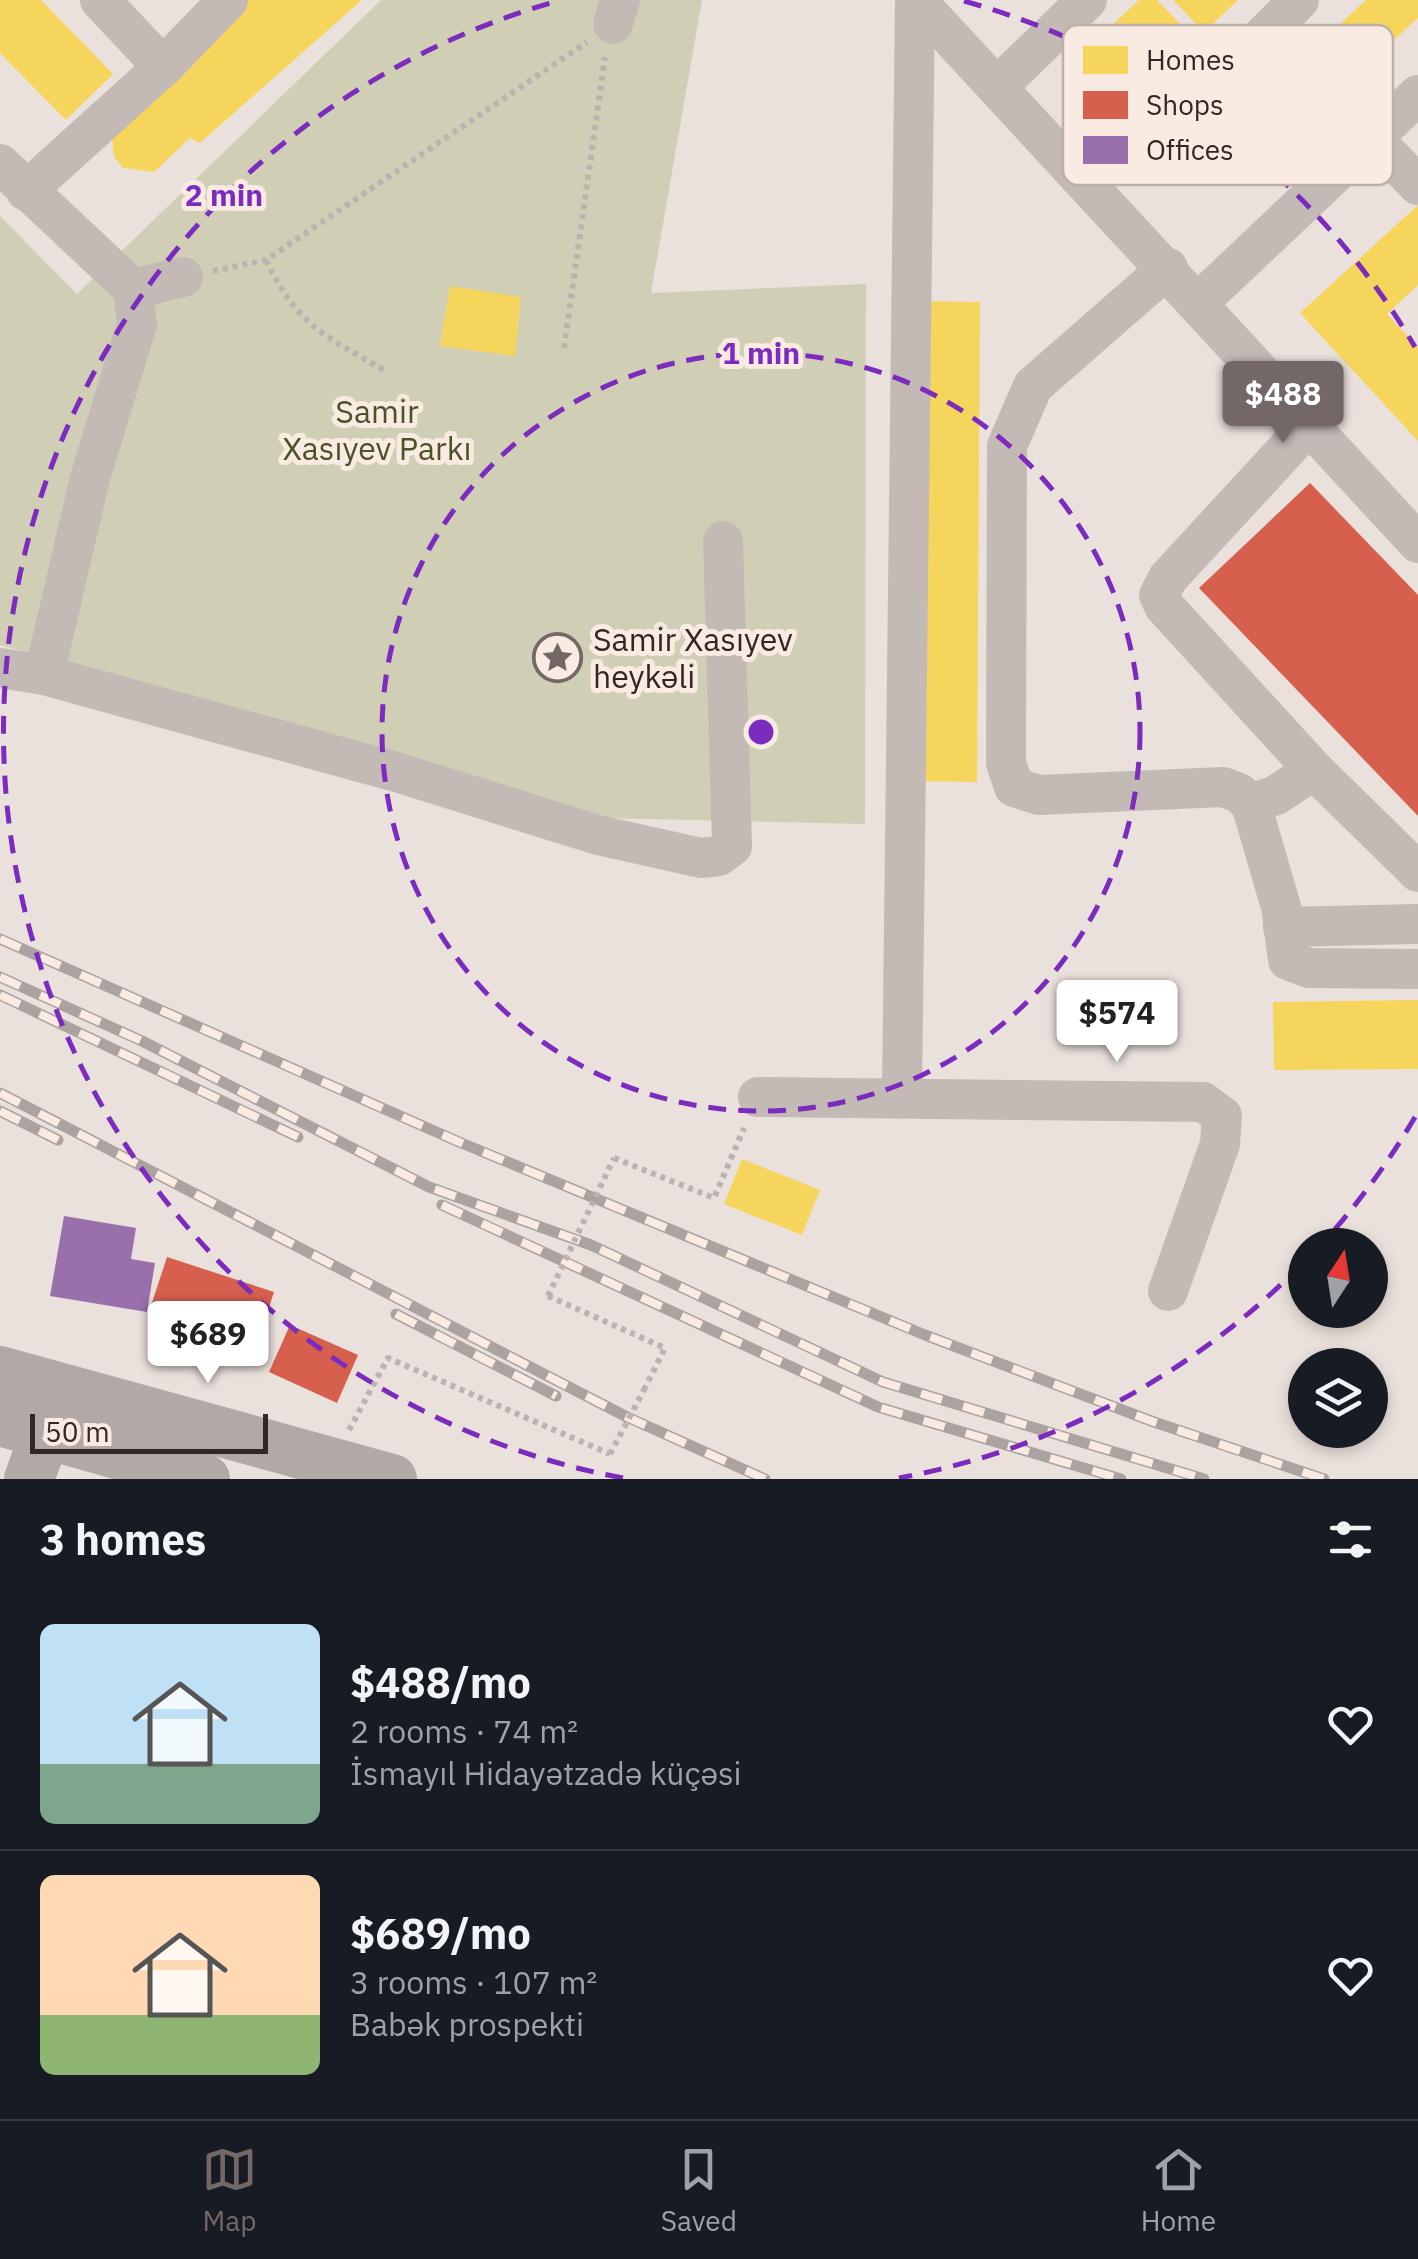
<!DOCTYPE html>
<html lang="en">
<head>
<meta charset="utf-8">
<style>
	:root { --surface:#171b24; --page:#242831; --text:#f1f3f6; --muted:#9ea1a6; --line:#363941; --accent:#736865 }
	body { margin:0; font-family:"IBM Plex Sans",sans-serif; background:var(--page); color:var(--text); height:100vh; display:flex; flex-direction:column; font-size:38px; white-space:nowrap }
	* { box-sizing:border-box; margin:0 }
	p { font-size:32px; color:var(--muted) }
	.icon { flex:none; width:55px; height:55px; fill:none; stroke:currentColor; stroke-width:2; stroke-linecap:round; stroke-linejoin:round }
	.map { position:relative; height:1479px; overflow:hidden }
	.sheet { display:flex; flex-direction:column; background:var(--surface); flex:1 }
	.sheet>* { flex:none }
	.needle { width:65px; rotate:12deg }
	.buttons { position:absolute; left:1288px; top:1228px; display:grid; gap:20px }
	.buttons a { display:grid; place-items:center; width:100px; height:100px; border-radius:50%; background:var(--surface); box-shadow:0 5px 15px #0003; font-size:50px }
	.scale { position:absolute; left:30px; bottom:25px; width:238px; box-sizing:border-box; padding-left:10px; border:5px solid #332725; border-top:0; font-size:28px; line-height:35px; white-space:nowrap; color:#332725; -webkit-text-stroke:8px #f9ebe2; paint-order:stroke }
	.price { position:absolute; translate:-50% -85px; padding:0 22px; border-radius:10px; background:#fff; color:#222; font-size:32px; line-height:65px; filter:drop-shadow(0 2px 5px #0008) }
	.price::after { content:''; position:absolute; left:50%; top:60px; width:30px; height:22px; margin-left:-15px; background:inherit; clip-path:polygon(0 0,100% 0,50% 100%) }
	.price.selected { background:var(--accent); color:#fff }
	ul { padding:0; list-style:none }
	li { display:flex; align-items:center; gap:30px; height:250px; padding:0 40px }
	li+li { border-top:2px solid var(--line) }
	li span { display:grid; place-items:center; flex:none; width:280px; height:200px; border-radius:15px; color:#555 }
	li>.icon { margin-inline-start:auto }
	span .icon { width:120px; height:120px; fill:#fffc; stroke-width:1 }
	li b { font-size:42px }
	h2 { display:flex; justify-content:space-between; align-items:center; height:120px; padding:0 40px; font-size:42px }
	.menu { display:flex; justify-content:space-around; align-items:center; height:140px; border-top:2px solid var(--line); background:var(--surface); font-size:28px; color:var(--muted) }
	.menu a { display:grid; justify-items:center; gap:5px }
	.menu .selected { color:var(--accent) }
	.map>svg:first-child { display:block }
	.green { fill:#d0cfb6 }
	.homes { fill:#f6d55c }
	.shops { fill:#d6604d }
	.offices { fill:#9970ab }
	.lines { fill:none; stroke-linecap:round; stroke-linejoin:round }
	.path { stroke:#bcb2af; stroke-width:6; stroke-dasharray:5 5; stroke-linecap:butt }
	.minor { stroke:#c3bab6; stroke-width:40 }
	.major { stroke:#b2a8a5; stroke-width:50 }
	.rail-casing { stroke:#aba3a0; stroke-width:11 }
	.rail { stroke:#f9ebe2; stroke-width:8; stroke-dasharray:22; stroke-linecap:butt }
	.path-bridge { stroke:#bcb2af; stroke-width:6; stroke-dasharray:5 5; stroke-linecap:butt }
	.major-bridge { stroke:#b2a8a5; stroke-width:50 }
	.ring { fill:none; stroke:#7b2cbf; stroke-width:5; stroke-dasharray:18 12 }
	.labels { text-anchor:middle; stroke-width:10; stroke-linejoin:round; paint-order:stroke }
	.park-label { font-size:32px; fill:#4a5228; stroke:#f9ebe2 }
	.poi-label { font-size:32px; fill:#332725; stroke:#f9ebe2; text-anchor:start }
	.key { fill:#f9ebe2; stroke:#beb0a9; stroke-width:2.5 }
	.key-label { font-size:28px; fill:#332725 }
	.centre { fill:#7b2cbf; stroke:#f9ebe2; stroke-width:5 }
	.ring-label { font-size:30px; text-anchor:middle; font-weight:bold; fill:#7b2cbf; stroke:#f9ebe2; stroke-width:10; stroke-linejoin:round; paint-order:stroke }
</style>
</head>
<body>
<div class="map">
<svg width="1418" height="1479" viewBox="0 0 1418 1479">
	<rect width="100%" height="100%" fill="#ebe1dc"/>
	<polygon class="green" points="381,0 702,0 651,293 866,284 865,824 602,818 0,645 0,216 77,294"/>
	<g class="homes">
		<polygon points="0,0 41,0 113,74 66,120 0,53"/>
		<polygon points="247,0 362,0 200,143 190,138 154,172 123,168 114,157 112,139"/>
		<polygon points="1139,0 1157,0 1185,29 1147,64 1111,26"/>
		<polygon points="1173,0 1238,0 1204,32"/>
		<polygon points="1366,0 1418,0 1418,18 1373,59 1340,24"/>
		<polygon points="1418,205 1418,285 1387,314 1418,348 1418,441 1300,313"/>
		<polygon points="450,286 521,297 515,356 440,346"/>
		<polygon points="916,301 980,302 977,782 912,781"/>
		<polygon points="1418,1000 1418,1069 1274,1070 1273,1002"/>
		<polygon points="742,1159 820,1190 802,1235 724,1204"/>
	</g>
	<g class="shops">
		<polygon points="1310,483 1418,595 1418,816 1199,588"/>
		<polygon points="167,1257 274,1292 255,1350 148,1315"/>
		<polygon points="290,1325 358,1355 337,1403 269,1372"/>
	</g>
	<polygon class="offices" points="64,1216 136,1228 131,1259 155,1263 147,1312 50,1296"/>
	<g class="lines">
		<g class="path">
			<path d="M266 260C298 327 326 336 387 372"/>
			<polyline points="213,271 266,260 587,42"/>
			<polyline points="564,348 605,57"/>
			<polyline points="614,1158 714,1198 744,1128"/>
			<polyline points="548,1296 665,1348 645,1388"/>
			<polyline points="349,1430 388,1358 610,1454"/>
		</g>
		<g class="minor">
			<polyline points="100,0 163,67"/>
			<polyline points="916,0 1418,543"/>
			<polyline points="1299,0 1264,35 1264,50 1346,162"/>
			<polyline points="613,24 620,0"/>
			<polyline points="999,85 1087,0"/>
			<polyline points="1372,138 1418,185"/>
			<polyline points="0,164 133,289 137,324 90,478 44,675"/>
			<polyline points="26,191 163,67 228,0"/>
			<polyline points="1168,268 1033,386 1007,446 1006,763 1014,787 1039,795 1223,787 1239,793 1251,804 1281,907 1288,960 1309,968 1418,969"/>
			<polyline points="133,289 183,277"/>
			<polyline points="1199,302 1418,95"/>
			<polyline points="1310,424 1168,578 1159,595 1164,606 1314,770 1418,872"/>
			<polyline points="0,668 44,675 396,772 598,835 701,858 719,856 732,846 723,541"/>
			<polyline points="1251,804 1276,795 1314,770"/>
			<polyline points="1283,927 1418,924"/>
			<polyline points="902,1095 915,0"/>
			<polyline points="758,1097 1203,1102 1222,1116 1220,1144 1168,1291"/>
		</g>
		<g class="major">
			<polyline points="0,1371 392,1479"/>
			<polyline points="29,1479 48,1427 79,1408"/>
		</g>
		<defs>
			<g id="rail">
				<polyline points="0,939 459,1142 925,1335 1154,1422 1324,1479"/>
				<polyline points="0,977 142,1041 429,1187 591,1245 883,1382 1204,1479"/>
				<polyline points="0,995 298,1137"/>
				<polyline points="0,1093 627,1417 765,1479"/>
				<polyline points="0,1111 58,1140"/>
				<polyline points="442,1205 878,1407 1121,1479"/>
				<polyline points="396,1314 556,1396"/>
			</g>
		</defs>
		<use href="#rail" class="rail-casing"/>
		<use href="#rail" class="rail"/>
		<g class="path-bridge">
			<polyline points="548,1296 614,1158"/>
			<polyline points="610,1454 645,1388"/>
		</g>
		<polyline class="major-bridge" points="0,1421 205,1479"/>
	</g>
	<g class="ring">
		<circle cx="761" cy="732" r="379"/>
		<path d="M1415 1117A759 759 0 0 1 1321 1245M1302 1264A759 759 0 0 1 899 1478M623 1478A759 759 0 0 1 558 1M964 1A759 759 0 0 1 1415 347"/>
	</g>
	<defs>
		<symbol id="sight-ring" viewBox="-11 -11 22 22"><circle r="9.5" fill="#f9ebe2" stroke="#736865" stroke-width="1.5"/><path d="M0-6L1.8-2.2L6-1.7L2.9 1.2L3.7 5.4L0 3.3L-3.7 5.4L-2.9 1.2L-6-1.7L-1.8-2.2Z" fill="#736865"/></symbol>
	</defs>
	<g fill-rule="evenodd">
		<use href="#sight-ring" x="530" y="630" width="55" height="55"/>
	</g>
	<g class="labels">
		<g class="park-label">
			<text x="377" y="423">Samir<tspan x="377" dy="37">Xasıyev Parkı</tspan></text>
		</g>
		<g class="poi-label">
			<text x="593" y="651">Samir Xasıyev<tspan x="593" dy="37">heykəli</tspan></text>
		</g>
	</g>
	<rect x="1063" y="25" width="330" height="160" rx="15" class="key"/>
	<rect x="1083" y="46" width="45" height="28" fill="#f6d55c"/>
	<rect x="1083" y="91" width="45" height="28" fill="#d6604d"/>
	<rect x="1083" y="136" width="45" height="28" fill="#9970ab"/>
	<g class="key-label">
		<text x="1146" y="70">Homes</text>
		<text x="1146" y="115">Shops</text>
		<text x="1146" y="160">Offices</text>
	</g>
	<circle cx="761" cy="732" r="15" class="centre"/>
	<g class="ring-label">
		<text x="224" y="206">2 min</text>
		<text x="761" y="364">1 min</text>
	</g>
</svg>
<div class="buttons">
<a><svg class="needle" viewBox="-14 -14 28 28"><path d="M0-13l5 13h-10z" fill="#e53935"/><path d="M0 13l5-13h-10z" fill="#9ea1a6"/></svg></a>
<a><svg class="icon" aria-label="layers" viewBox="0 0 24 24"><path d="M12 4l9 5-9 5-9-5zM3 14l9 5 9-5"/></svg></a>
</div>
<div class="scale">50 m</div>
<b class="price selected" style="left:1283px;top:446px">$488</b>
<b class="price" style="left:1117px;top:1065px">$574</b>
<b class="price" style="left:208px;top:1386px">$689</b>
</div>
<section class="sheet">
<h2>3 homes<svg class="icon" aria-label="filters" viewBox="0 0 24 24"><path d="M4 7h16M4 17h16"/><circle cx="9" cy="7" r="2"/><circle cx="15" cy="17" r="2"/></svg></h2>
<ul>
<li><span style="background:linear-gradient(#bfe0f5 70%,#7fa58c 0)"><svg class="icon" aria-label="home" viewBox="0 0 24 24"><path d="M3 11l9-7 9 7M6 9v11h12V9"/></svg></span><div><b>$488/mo</b><p>2 rooms · 74 m²</p><p>İsmayıl Hidayətzadə küçəsi</p></div><svg class="icon" aria-label="heart" viewBox="0 0 24 24"><path d="M12 20l-8-8c-3-5 5-10 8-4 3-6 11-1 8 4z"/></svg></li>
<li><span style="background:linear-gradient(#ffd9b3 70%,#8fb573 0)"><svg class="icon" aria-label="home" viewBox="0 0 24 24"><path d="M3 11l9-7 9 7M6 9v11h12V9"/></svg></span><div><b>$689/mo</b><p>3 rooms · 107 m²</p><p>Babək prospekti</p></div><svg class="icon" aria-label="heart" viewBox="0 0 24 24"><path d="M12 20l-8-8c-3-5 5-10 8-4 3-6 11-1 8 4z"/></svg></li>
</ul>
</section>
<nav class="menu">
<a class="selected"><svg class="icon" aria-label="map" viewBox="0 0 24 24"><path d="M3 6l6-2 6 2 6-2v14l-6 2-6-2-6 2zM9 4v14M15 6v14"/></svg>Map</a>
<a><svg class="icon" aria-label="saved" viewBox="0 0 24 24"><path d="M7 4h10v16l-5-4-5 4z"/></svg>Saved</a>
<a><svg class="icon" aria-label="home" viewBox="0 0 24 24"><path d="M3 11l9-7 9 7M6 9v11h12V9"/></svg>Home</a>
</nav>
</body>
</html>
